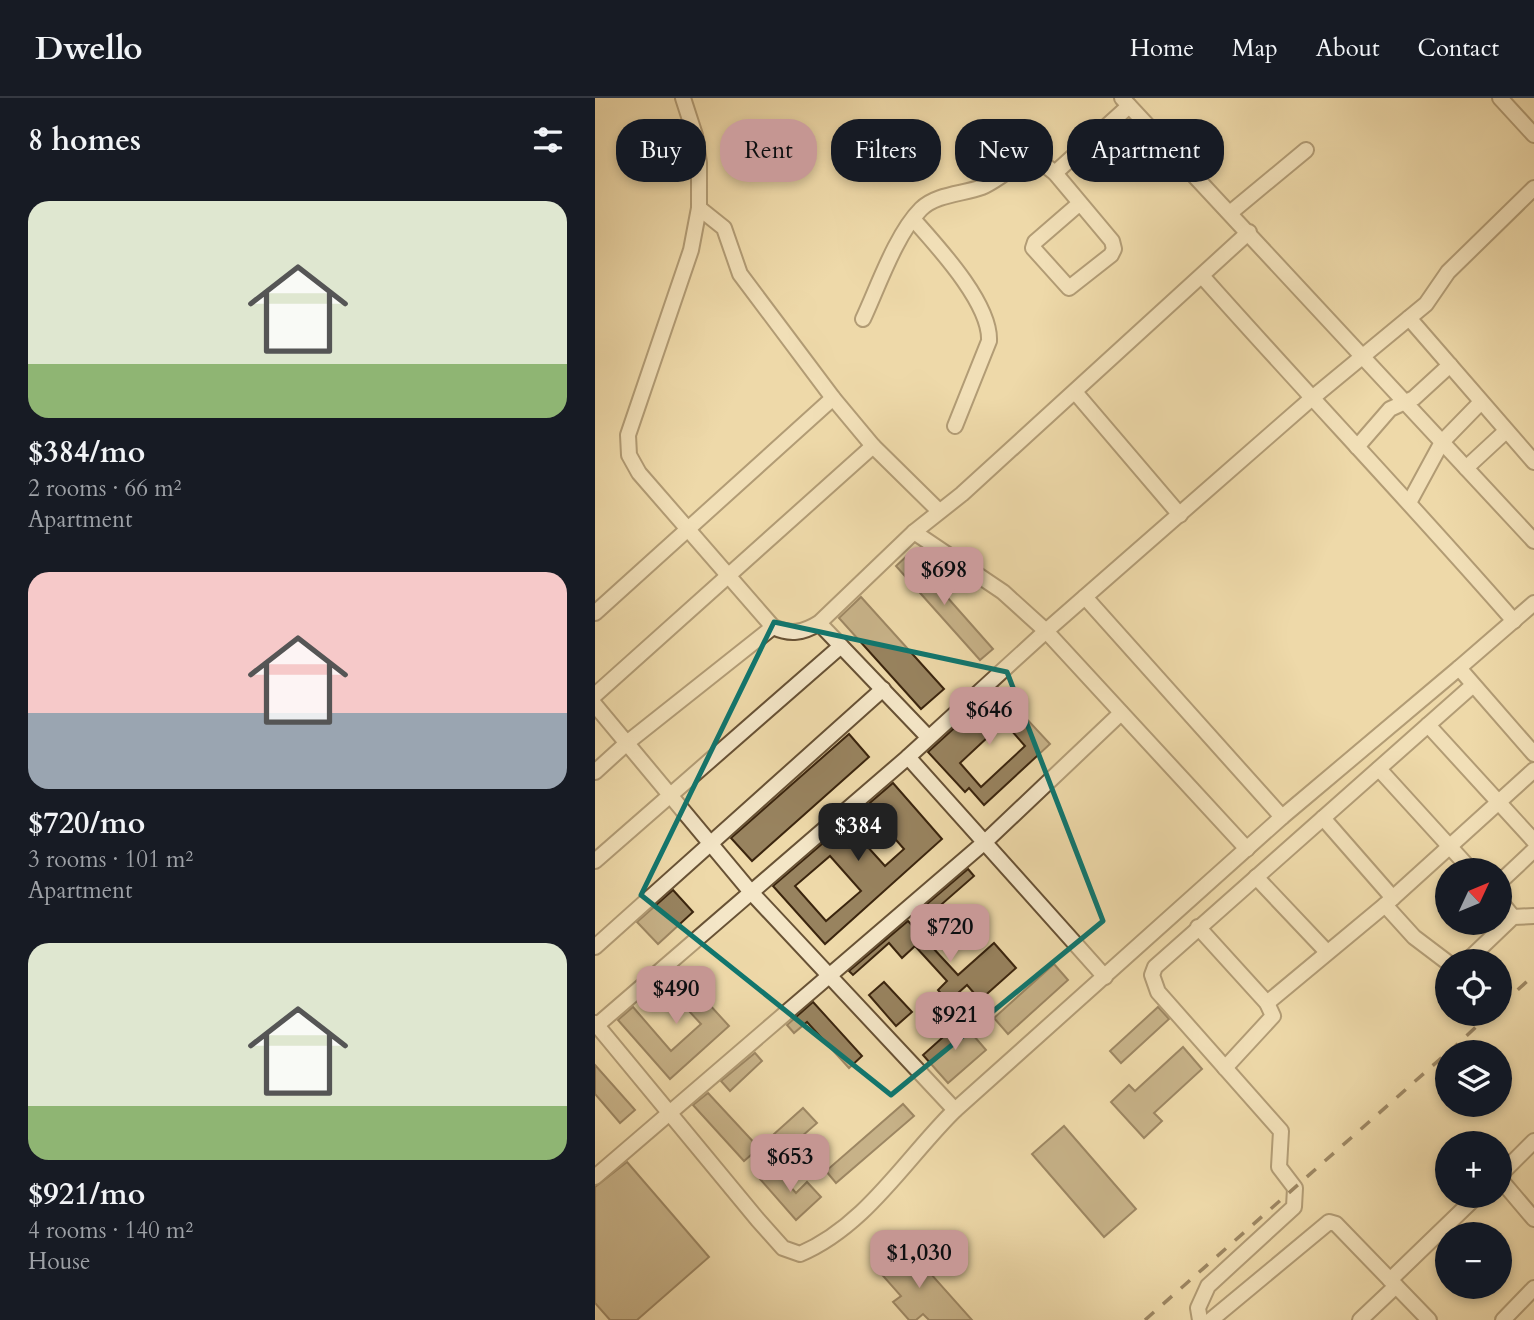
<!DOCTYPE html>
<html lang="en">
<head>
<meta charset="utf-8">
<style>
	:root { --surface:#171b24; --page:#242831; --text:#f1f3f6; --muted:#9ea1a6; --line:#363941; --accent:#c59692 }
	body { margin:0; font-family:Cardo,serif; background:var(--page); color:var(--text); height:100vh; display:flex; flex-direction:column; font-size:26px; white-space:nowrap }
	* { box-sizing:border-box; margin:0 }
	p { font-size:23px; color:var(--muted) }
	.icon { flex:none; width:38px; height:38px; fill:none; stroke:currentColor; stroke-width:2; stroke-linecap:round; stroke-linejoin:round }
	.map { position:relative; flex:1; overflow:hidden }
	.drawer { display:flex; flex-direction:column; background:var(--surface); width:595px }
	.drawer>* { flex:none }
	.banner { position:absolute; left:21px; top:21px; width:665px; height:63px; display:flex; gap:14px }
	.needle { width:46px; rotate:46deg }
	.buttons { position:absolute; left:840px; top:760px; display:grid; gap:14px }
	.buttons a { display:grid; place-items:center; width:77px; height:77px; border-radius:50%; background:var(--surface); box-shadow:0 4px 10px #0003; font-size:35px }
	.price { position:absolute; translate:-50% -60px; padding:0 16px; border-radius:14px; background:var(--accent); color:#111; font-size:23px; line-height:46px; filter:drop-shadow(0 2px 4px #0008) }
	.price::after { content:''; position:absolute; left:50%; top:42px; width:21px; height:16px; margin-left:-10px; background:inherit; clip-path:polygon(0 0,100% 0,50% 100%) }
	.price.active { background:#222; color:#fff }
	ul { padding:0; list-style:none }
	li { display:grid; align-content:center; gap:14px; height:371px; padding:0 28px }
	li span { display:grid; place-items:center; height:217px; border-radius:21px; color:#555 }
	li>.icon { margin-inline-start:auto }
	span .icon { width:126px; height:126px; fill:#fffc; stroke-width:1 }
	li b { font-size:30px }
	h2 { display:flex; justify-content:space-between; align-items:center; height:84px; padding:0 28px; font-size:30px }
	.tag { padding:0 24px; border-radius:28px; background:var(--surface); box-shadow:0 4px 10px #0003; font-size:24px; line-height:63px }
	.tag.active { background:var(--accent); color:#111 }
	header { display:flex; align-items:center; gap:42px; box-sizing:border-box; height:98px; padding:0 35px; background:var(--surface); border-bottom:2px solid var(--line) }
	header strong { font-size:33px }
	nav { display:flex; gap:38px; margin-inline-start:auto; font-size:24px }
	main { display:flex; flex:1; min-height:0 }
	.map>svg:first-child { display:block }
	.building { fill:#98835f; stroke:#3b250e; stroke-width:2; fill-rule:evenodd }
	.lines { fill:none; stroke-linecap:round; stroke-linejoin:round }
	.minor-casing { stroke:#685235; stroke-width:18 }
	.minor { stroke:#f4e6c7; stroke-width:14 }
	.rail { stroke:#3b250e; stroke-width:3.5; stroke-dasharray:12 12; stroke-linecap:butt }
	.marked { fill:none; stroke:#0f766e; stroke-width:5; stroke-linejoin:round }
</style>
</head>
<body>
<header>
<strong>Dwello</strong>
<nav><a>Home</a><a>Map</a><a>About</a><a>Contact</a></nav>
</header>
<main>
<section class="drawer">
<h2>8 homes<svg class="icon" aria-label="filters" viewBox="0 0 24 24"><path d="M4 7h16M4 17h16"/><circle cx="9" cy="7" r="2"/><circle cx="15" cy="17" r="2"/></svg></h2>
<ul>
<li><span style="background:linear-gradient(#dfe7d0 75%,#8fb573 0)"><svg class="icon" aria-label="home" viewBox="0 0 24 24"><path d="M3 11l9-7 9 7M6 9v11h12V9"/></svg></span><div><b>$384/mo</b><p>2 rooms · 66 m²</p><p>Apartment</p></div></li>
<li><span style="background:linear-gradient(#f6c9c9 65%,#9aa5b1 0)"><svg class="icon" aria-label="home" viewBox="0 0 24 24"><path d="M3 11l9-7 9 7M6 9v11h12V9"/></svg></span><div><b>$720/mo</b><p>3 rooms · 101 m²</p><p>Apartment</p></div></li>
<li><span style="background:linear-gradient(#dfe7d0 75%,#8fb573 0)"><svg class="icon" aria-label="home" viewBox="0 0 24 24"><path d="M3 11l9-7 9 7M6 9v11h12V9"/></svg></span><div><b>$921/mo</b><p>4 rooms · 140 m²</p><p>House</p></div></li>
</ul>
</section>
<div class="map">
<svg width="939" height="1222" viewBox="0 0 939 1222">
	<rect width="100%" height="100%" fill="#eed9a9"/>
	<filter id="stains"><feTurbulence type="fractalNoise" baseFrequency=".00286" numOctaves="4"/><feColorMatrix values="0 0 0 0 .2 0 0 0 0 .09 0 0 0 0 .02 0 0 0 .5 -.17"/></filter>
	<radialGradient id="worn" r=".72"><stop offset=".6" stop-color="#630" stop-opacity="0"/><stop offset="1" stop-color="#630" stop-opacity=".3"/></radialGradient>
	<g class="building">
		<polygon points="314,456 398,551 385,562 301,468"/>
		<polygon points="266,499 349,591 326,611 244,520"/>
		<path d="M403 590 455 646 389 707 374 690 370 694 333 654ZM409 624 430 648 386 689 365 665Z"/>
		<polygon points="254,636 274,659 157,763 136,740"/>
		<path d="M298 685 347 741 230 846 178 788ZM280 718 309 751 290 768 261 736ZM235 758 266 793 231 823 200 788Z"/>
		<polygon points="373,771 379,778 339,813 332,806"/>
		<polygon points="78,792 98,814 63,846 42,824"/>
		<polygon points="313,823 363,877 399,845 421,870 385,902 372,887 353,904 343,892 352,883 320,848 307,860 294,845 258,877 254,873"/>
		<polygon points="459,866 473,882 413,936 399,920"/>
		<polygon points="82,871 134,928 75,981 23,922 38,909 76,953 106,926 80,898 69,907 56,893"/>
		<polygon points="289,884 317,914 301,928 274,897"/>
		<polygon points="218,904 267,958 254,970 212,924 199,935 192,927"/>
		<polygon points="563,909 574,921 526,965 515,953"/>
		<polygon points="366,923 391,952 353,985 328,957"/>
		<polygon points="588,949 607,971 559,1015 567,1023 549,1040 516,1004 534,987 540,993"/>
		<polygon points="160,955 167,963 135,993 126,983"/>
		<polygon points="0,967 40,1012 25,1025 0,996"/>
		<polygon points="113,995 164,1050 149,1063 98,1007"/>
		<polygon points="308,1006 319,1018 241,1085 231,1073"/>
		<polygon points="208,1010 222,1025 182,1060 169,1045"/>
		<polygon points="469,1028 541,1111 509,1139 437,1056"/>
		<polygon points="32,1064 114,1159 42,1222 15,1222 0,1205 0,1089"/>
		<polygon points="178,1069 201,1095 212,1084 226,1099 201,1122 165,1081"/>
		<polygon points="310,1147 377,1222 334,1222 328,1216 321,1222 314,1222 298,1204 306,1198 282,1171"/>
	</g>
	<g class="lines">
		<defs>
			<g id="minor">
				<path d="M88 0 100 37 104 65V110L96 152 33 337 34 357 44 375 178 529C195 537 208 535 224 525L319 434 367 396 654 134"/>
				<polyline points="527,0 939,443"/>
				<polyline points="905,0 939,37"/>
				<polyline points="460,75 534,8"/>
				<polyline points="104,110 129,130 145,176 238,300 278,348 344,413"/>
				<polyline points="635,115 711,52"/>
				<path d="M319 122C343 149 396 206 394 243L360 328"/>
				<path d="M607 178C710 294 817 406 919 523"/>
				<polyline points="814,220 939,364"/>
				<path d="M268 221C283 189 301 136 326 111 341 96 369 96 387 89 404 82 417 66 436 65 446 64 453 69 460 75L517 143 519 151 516 157 474 190 438 150 440 144 485 105"/>
				<polyline points="480,294 585,417"/>
				<polyline points="762,349 795,311 819,300 855,267"/>
				<polyline points="871,370 911,333"/>
				<polyline points="815,403 847,344 886,304"/>
				<polyline points="319,434 408,494 451,533 652,751"/>
				<polyline points="490,499 687,719"/>
				<polyline points="939,505 864,570 939,656"/>
				<polyline points="0,515 238,300"/>
				<polyline points="224,525 333,639"/>
				<polyline points="0,597 278,348"/>
				<polyline points="0,607 155,793 360,1012"/>
				<polyline points="833,627 939,743"/>
				<polyline points="313,659 510,879"/>
				<polyline points="784,671 876,772"/>
				<polyline points="0,674 33,644 178,529"/>
				<polyline points="728,720 798,800"/>
				<polyline points="0,763 246,548"/>
				<polyline points="661,779 732,854"/>
				<polyline points="905,784 939,752"/>
				<polyline points="905,803 918,819"/>
				<polyline points="790,807 819,839 852,864"/>
				<polyline points="603,829 672,905 678,918 630,970"/>
				<polyline points="0,849 288,591"/>
				<polyline points="872,863 918,819 939,818"/>
				<polyline points="672,905 790,807 939,672"/>
				<path d="M0 925 163 1122 188 1150 205 1156C271 1128 311 1060 360 1012L687 719 864 570"/>
				<polyline points="0,929 313,659 451,533 716,301 831,206 853,174 939,90"/>
				<polyline points="905,1077 939,1043"/>
				<polyline points="0,1079 391,743 526,615"/>
				<polyline points="905,1081 939,1121"/>
				<polyline points="795,1182 883,1097"/>
				<polyline points="605,1222 603,1210 613,1188 699,1109 700,1090 684,1069 686,1033 563,894 557,877 560,869 877,588"/>
				<polyline points="616,1222 734,1124 741,1126 834,1222"/>
				<polyline points="765,1222 801,1188"/>
				<polyline points="908,1222 939,1190"/>
			</g>
		</defs>
		<use href="#minor" class="minor-casing"/>
		<use href="#minor" class="minor"/>
		<g class="rail">
			<polyline points="905,908 939,877"/>
			<polyline points="854,954 896,915"/>
			<polyline points="550,1222 852,955"/>
		</g>
	</g>
	<path d="M0 0H939V1222H0ZM179 524 412 574 508 823 296 997 46 797Z" fill="#eed9a9" fill-opacity=".55" fill-rule="evenodd"/>
	<path class="marked" d="M179 524 412 574 508 823 296 997 46 797Z"/>
	<rect width="100%" height="100%" filter="url(#stains)"/>
	<rect width="100%" height="100%" fill="url(#worn)"/>
</svg>
<div class="buttons">
<a><svg class="needle" viewBox="-14 -14 28 28"><path d="M0-13l5 13h-10z" fill="#e53935"/><path d="M0 13l5-13h-10z" fill="#9ea1a6"/></svg></a>
<a><svg class="icon" aria-label="locate" viewBox="0 0 24 24"><circle cx="12" cy="12" r="6"/><path d="M12 2v4M12 18v4M2 12h4M18 12h4"/></svg></a>
<a><svg class="icon" aria-label="layers" viewBox="0 0 24 24"><path d="M12 4l9 5-9 5-9-5zM3 14l9 5 9-5"/></svg></a>
<a>+</a>
<a>−</a>
</div>
<b class="price" style="left:349px;top:509px">$698</b>
<b class="price" style="left:394px;top:649px">$646</b>
<b class="price active" style="left:263px;top:765px">$384</b>
<b class="price" style="left:355px;top:866px">$720</b>
<b class="price" style="left:81px;top:928px">$490</b>
<b class="price" style="left:360px;top:954px">$921</b>
<b class="price" style="left:195px;top:1096px">$653</b>
<b class="price" style="left:324px;top:1192px">$1,030</b>
<div class="banner">
<a class="tag">Buy</a>
<a class="tag active">Rent</a>
<a class="tag">Filters</a>
<a class="tag">New</a>
<a class="tag">Apartment</a>
</div>
</div>
</main>
</body>
</html>
